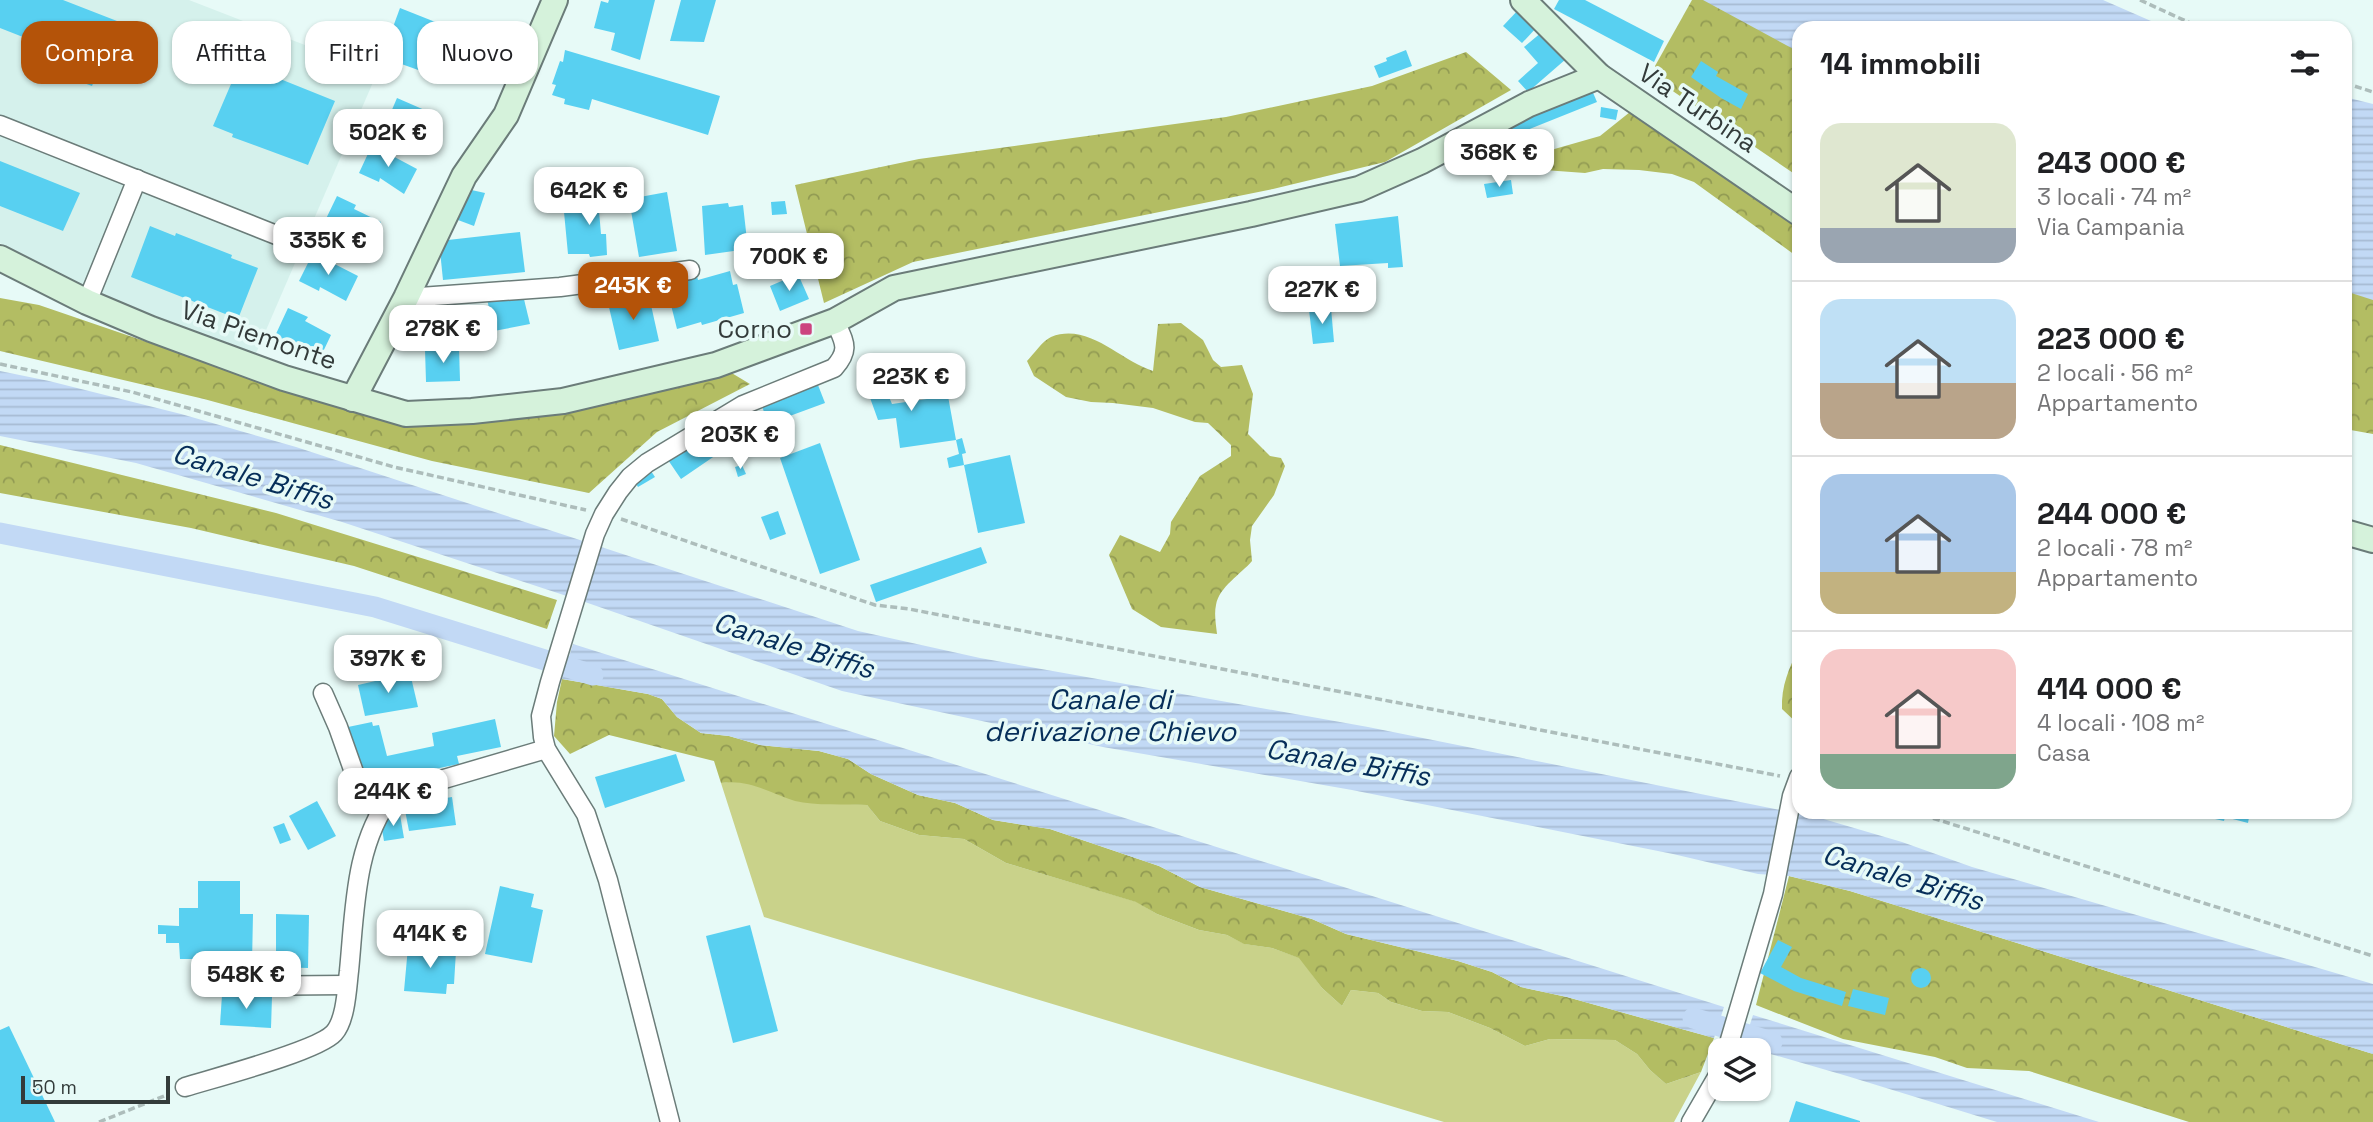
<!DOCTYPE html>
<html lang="it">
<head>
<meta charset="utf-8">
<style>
	:root { --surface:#fff; --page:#f2f2f2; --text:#202124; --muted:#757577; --line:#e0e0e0; --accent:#b45309 }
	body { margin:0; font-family:"Space Grotesk",sans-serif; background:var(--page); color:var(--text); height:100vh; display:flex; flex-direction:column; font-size:26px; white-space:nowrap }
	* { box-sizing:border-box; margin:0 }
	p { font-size:23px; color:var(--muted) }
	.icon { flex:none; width:38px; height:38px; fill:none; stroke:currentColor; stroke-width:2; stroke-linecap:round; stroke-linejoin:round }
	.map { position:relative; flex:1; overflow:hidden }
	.side { position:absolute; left:1792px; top:21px; width:560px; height:798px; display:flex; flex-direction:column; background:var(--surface); border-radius:21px; box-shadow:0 2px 5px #0004 }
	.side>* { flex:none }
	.banner { position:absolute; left:21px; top:21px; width:665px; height:63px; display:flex; gap:14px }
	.tools { position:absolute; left:1708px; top:1038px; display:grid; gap:14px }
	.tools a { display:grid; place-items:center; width:63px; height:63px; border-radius:14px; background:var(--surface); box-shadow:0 2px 5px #0004; font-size:35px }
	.scale { position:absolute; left:21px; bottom:18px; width:149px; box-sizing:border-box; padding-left:7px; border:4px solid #333b3a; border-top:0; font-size:19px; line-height:24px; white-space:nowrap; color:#333b3a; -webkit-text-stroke:5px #e7faf7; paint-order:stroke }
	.price { position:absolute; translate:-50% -60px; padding:0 16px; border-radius:14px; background:#fff; color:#222; font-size:23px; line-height:46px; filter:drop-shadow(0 2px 4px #0008) }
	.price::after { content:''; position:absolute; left:50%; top:42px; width:21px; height:16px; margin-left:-10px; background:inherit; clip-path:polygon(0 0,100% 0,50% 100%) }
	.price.selected { background:var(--accent); color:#fff }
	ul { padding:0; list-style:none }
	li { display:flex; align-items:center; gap:21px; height:175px; padding:0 28px }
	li+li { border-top:2px solid var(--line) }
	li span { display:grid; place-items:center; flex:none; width:196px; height:140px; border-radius:21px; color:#555 }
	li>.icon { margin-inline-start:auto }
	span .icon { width:84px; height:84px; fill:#fffc; stroke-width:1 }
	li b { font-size:30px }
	h2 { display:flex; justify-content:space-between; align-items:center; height:84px; padding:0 28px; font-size:30px }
	.chip { padding:0 24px; border-radius:21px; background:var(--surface); box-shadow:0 2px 5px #0004; font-size:24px; line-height:63px }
	.chip.selected { background:var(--accent); color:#fff }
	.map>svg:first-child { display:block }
	.built { fill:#d5f1ec }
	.green { fill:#c9d28a }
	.forest { fill:url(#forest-crowns) }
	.water { fill:url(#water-rules) }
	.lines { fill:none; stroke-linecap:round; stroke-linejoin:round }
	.canal { stroke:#c2d9f5; stroke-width:21 }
	.building { fill:#58d0f1 }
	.street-casing { stroke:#6b7c79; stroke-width:21 }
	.secondary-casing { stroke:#6b7c79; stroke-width:28 }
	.path { stroke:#adbdbb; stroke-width:3.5; stroke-dasharray:7 3.5; stroke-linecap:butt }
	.street { stroke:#fff; stroke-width:18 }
	.secondary { stroke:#d5f2db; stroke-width:24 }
	.poi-dot { fill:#cc437e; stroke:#e7faf7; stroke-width:2.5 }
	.labels { text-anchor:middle; stroke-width:7; stroke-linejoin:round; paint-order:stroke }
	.street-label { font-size:26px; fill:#333b3a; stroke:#e7faf7 }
	.poi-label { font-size:26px; fill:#333b3a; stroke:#e7faf7; text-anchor:end }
	.water-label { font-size:28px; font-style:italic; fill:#062e59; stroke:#e7faf7 }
</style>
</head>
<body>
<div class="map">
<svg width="2373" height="1122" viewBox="0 0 2373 1122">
	<defs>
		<pattern id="forest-crowns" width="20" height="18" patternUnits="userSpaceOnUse" patternTransform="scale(1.75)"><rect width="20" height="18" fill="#b3bd63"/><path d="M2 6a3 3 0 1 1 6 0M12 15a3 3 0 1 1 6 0" fill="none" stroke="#929b53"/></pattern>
		<pattern id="water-rules" width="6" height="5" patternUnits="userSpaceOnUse" patternTransform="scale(1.75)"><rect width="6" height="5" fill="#c2d9f5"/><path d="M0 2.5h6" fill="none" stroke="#a7bbd3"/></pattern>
	</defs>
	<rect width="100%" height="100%" fill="#e7faf7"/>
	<polygon class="built" points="0,0 189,0 377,73 254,358 145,317 0,243"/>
	<polygon class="green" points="736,781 754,784 798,801 867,805 880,821 919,835 964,839 1006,863 1137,902 1157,914 1199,930 1227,935 1245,944 1272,948 1300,958 1322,988 1342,1006 1351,990 1378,993 1391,1002 1422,1011 1448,1012 1490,1028 1525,1046 1550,1039 1615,1040 1637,1054 1650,1070 1666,1084 1701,1072 1674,1122 1444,1122 764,917 721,783"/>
	<g class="forest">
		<polygon points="1692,0 1725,0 1799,28 1799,177 1655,79 1655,66"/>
		<polygon points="1466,52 1511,90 1385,162 1273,189 913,262 824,303 795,185 919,159 1226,117 1372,86"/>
		<polygon points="1635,108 1799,221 1799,258 1694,182 1672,174 1639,170 1603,169 1585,173 1544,170 1544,152 1600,136"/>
		<polygon points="2345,280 2373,290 2373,434 2345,429"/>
		<polygon points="0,298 39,305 290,391 407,422 725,369 750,384 657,432 589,493 432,461 204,399 0,351"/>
		<path d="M1181 323 1203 340 1213 360 1221 367 1242 365 1253 394 1248 434 1270 456 1281 458 1285 466 1274 495 1252 526 1250 540 1252 561C1241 574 1219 587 1216 605 1214 614 1216 625 1217 634L1161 627 1132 609 1109 555 1120 535 1160 552 1170 534 1171 522 1200 476 1231 456V445L1208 423 1195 422 1153 408 1113 403 1091 402 1066 397 1034 376 1027 361C1034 354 1042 341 1051 337 1089 322 1120 361 1153 371L1158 324Z"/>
		<polygon points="0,445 276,513 557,600 547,629 354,566 191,528 0,493"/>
		<path d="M1799 648V725L1782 709C1781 686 1789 668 1799 648Z"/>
		<path d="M562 679 648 694 662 699 677 717 701 733 729 736 760 745 819 751 848 759 871 774 918 795 955 803 993 820 1050 829 1159 866 1200 887 1312 919 1346 934 1458 961 1492 972 1521 987 1567 997 1714 1038 1701 1072 1666 1084 1650 1070 1637 1054 1615 1040 1550 1039 1525 1046 1490 1028 1448 1012 1422 1011 1391 1002 1378 993 1351 990 1342 1006 1322 988 1299 958 1272 948 1244 944 1227 935 1199 930 1157 914 1136 902 1006 863 964 839 919 835 880 821 867 805C846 804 815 806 795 801 769 793 750 779 721 783L714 761 609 735 570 754 554 736 557 702Z"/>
		<polygon points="1789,876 1850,891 2373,1054 2373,1122 2189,1122 2029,1071 1967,1068 1935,1057 1843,1039 1756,1005"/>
	</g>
	<g class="water">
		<polygon points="1703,0 2103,0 2167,28 1799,28 1799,52"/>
		<polygon points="2345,97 2373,104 2373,300 2345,291"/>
		<polygon points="0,371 49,381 181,414 296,447 858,631 980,658 1368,727 1820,818 1902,842 1972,867 2373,984 2373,1054 1850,891 1789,876 1758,874 1673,854 1352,790 1103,747 842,691 585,602 342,522 136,463 0,436"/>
		<polygon points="573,644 1724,1007 1714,1038 1567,997 1521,987 1492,972 1458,961 1346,934 1312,919 1200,887 1159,866 1050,829 993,820 955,803 918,795 871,774 848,759 819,751 760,745 729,736 701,733 677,717 662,699 648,694 562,679"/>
		<polygon points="1753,1015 2099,1122 1997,1122 1847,1076 1743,1046"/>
	</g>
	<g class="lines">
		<g class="canal">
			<polyline points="0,533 375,607 593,675"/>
			<polyline points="1693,1018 1772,1042"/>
		</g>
	</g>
	<g class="building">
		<polygon points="0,0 63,0 117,21 92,86 43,68 51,48 0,28"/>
		<polygon points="609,0 655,0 640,60 611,50 615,33 594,28 601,1 608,3"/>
		<polygon points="681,0 716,0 704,42 670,41"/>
		<polygon points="1559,0 1585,0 1664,41 1654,62 1554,9"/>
		<polygon points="400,8 463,33 446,80 382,57"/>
		<polygon points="1519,9 1538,26 1522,43 1503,26"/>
		<polygon points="1542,32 1566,59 1528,92 1518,81 1538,63 1524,47"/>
		<polygon points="565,50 720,96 708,135 592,99 589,110 564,104 565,99 552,95 556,85 552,84 560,61 563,62"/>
		<polygon points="1406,50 1412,66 1379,78 1374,66 1387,61 1386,58"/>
		<polygon points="1701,61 1718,72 1716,76 1748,94 1741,109 1721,98 1691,77"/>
		<polygon points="240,63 335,101 308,165 232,137 233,134 213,126"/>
		<polygon points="1591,88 1597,102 1512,136 1505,120"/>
		<polygon points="397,98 436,115 426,136 388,119"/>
		<polygon points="1601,107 1618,110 1616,120 1600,117"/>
		<polygon points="372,145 417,169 404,194 380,178 379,182 359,173"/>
		<polygon points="0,161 80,193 63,231 0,206"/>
		<polygon points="1511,180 1513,194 1487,198 1484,184"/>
		<polygon points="467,189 485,193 474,226 458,220"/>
		<polygon points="609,191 610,199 620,197 622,210 599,211 601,234 606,234 607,255 590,257 589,254 568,254 564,212 596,209 594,192"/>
		<polygon points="667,192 677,251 639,257 629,199"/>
		<polygon points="337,196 356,205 354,209 381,222 368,246 323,225"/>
		<polygon points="785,201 787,214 772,215 771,202"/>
		<polygon points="728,203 729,207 743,205 748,249 705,255 702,206"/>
		<polygon points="1398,216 1403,267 1388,268 1388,263 1340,266 1335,224"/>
		<polygon points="150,226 175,236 176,233 232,255 231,258 258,268 238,319 131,277"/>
		<polygon points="520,232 525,272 443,280 439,241"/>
		<polygon points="313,253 358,276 346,301 320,287 319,291 299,281"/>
		<polygon points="730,271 733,285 737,284 744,313 702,325 701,322 677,329 666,285 697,276 698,280"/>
		<polygon points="798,274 809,299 780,311 770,286"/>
		<polygon points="522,291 530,324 494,331 487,299"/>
		<polygon points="638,295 638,299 649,296 659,341 619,350 608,303"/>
		<polygon points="288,308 308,317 305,321 331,335 321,356 275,336"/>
		<polygon points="1331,308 1334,342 1313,344 1309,310"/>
		<polygon points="459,347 460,381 426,382 425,349"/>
		<polygon points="879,363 889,389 886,390 892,404 948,396 956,440 900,448 896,418 878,420 860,370"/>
		<polygon points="818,385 825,403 768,424 762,406"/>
		<polygon points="723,421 731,432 727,434 734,443 726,449 717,436 713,438 708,431"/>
		<polygon points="706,434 719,453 681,479 668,460"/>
		<polygon points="962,438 966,453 962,454 964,465 949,468 947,458 959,454 956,440"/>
		<polygon points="820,443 860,560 820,574 780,458"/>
		<polygon points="1010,455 1025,523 978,533 964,465"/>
		<polygon points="742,465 746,474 738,477 735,467"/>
		<polygon points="651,471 655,477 638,487 635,482"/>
		<polygon points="778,511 786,534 770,540 761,517"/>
		<polygon points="981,547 987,563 876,602 870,585"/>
		<polygon points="372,651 375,654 377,653 381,672 361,676 356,653"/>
		<polygon points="410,673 418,707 365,716 358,685"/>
		<polygon points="495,719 501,747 457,756 459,764 362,784 348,727 372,722 373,726 379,725 387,756 434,746 432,733"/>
		<polygon points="676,754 685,781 605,808 595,777"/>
		<polygon points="452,797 456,825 409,831 404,805"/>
		<polygon points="317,801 336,836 308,850 289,816"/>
		<polygon points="399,809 404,838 384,841 381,824"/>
		<polygon points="2198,812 2250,812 2248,823 2225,817 2224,821 2197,815"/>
		<polygon points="284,823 291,840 280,844 273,827"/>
		<polygon points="198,881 240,881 240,914 253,914 252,963 197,962 197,959 180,959 179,943 166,943 166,934 158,934 158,925 179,926 179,908 198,908"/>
		<polygon points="500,886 534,894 531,907 543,910 532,963 485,954"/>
		<polygon points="276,914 309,915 308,968 276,967"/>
		<polygon points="750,925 778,1031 733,1043 706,936"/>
		<polygon points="1778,940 1792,947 1781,967 1801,978 1846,992 1842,1006 1794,991 1760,973"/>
		<polygon points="408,947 456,951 454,984 447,984 446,994 404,991"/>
		<circle cx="1921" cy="978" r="10"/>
		<polygon points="1853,989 1889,998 1885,1015 1848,1006"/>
		<polygon points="222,995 272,997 271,1028 220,1025"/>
		<polygon points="9,1026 55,1122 0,1122 0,1030"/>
		<polygon points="1796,1101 1860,1121 1860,1122 1789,1122"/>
	</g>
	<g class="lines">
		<defs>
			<g id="street">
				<polyline points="0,125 299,244"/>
				<polyline points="406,298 560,287 690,270"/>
				<polyline points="87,302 137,179"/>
				<polyline points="323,693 338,727 361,792 379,811"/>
				<polyline points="213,986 347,985"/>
				<polyline points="1727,1050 1773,894 1792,796 1799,777"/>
				<path d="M185 1087C214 1078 318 1051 334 1033 346 1020 347 987 349 971 355 911 354 843 393 794L546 749"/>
				<path d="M670 1122 608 880 586 814 546 749 543 737 541 716 550 682 595 534 604 514 618 492 630 477 647 463 743 405 834 368C851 349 844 342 835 321"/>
				<polyline points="1691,1122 1720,1072"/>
			</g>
			<g id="secondary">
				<polyline points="1523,0 1599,76 1799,213"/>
				<polyline points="0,258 87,302 151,329 284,378 406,414 472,411 563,401 716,365 835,321 894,288 1251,214 1359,189 1422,161 1529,104 1599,76"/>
				<polyline points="353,399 406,298 464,176 506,115 555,0"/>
				<polyline points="2345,532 2373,540"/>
			</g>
		</defs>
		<use href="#street" class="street-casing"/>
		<use href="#secondary" class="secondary-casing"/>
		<g class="path">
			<polyline points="2140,0 2201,28"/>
			<polyline points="2345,83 2373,92"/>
			<polyline points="0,364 132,392 394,467 586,510"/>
			<polyline points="621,519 875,605 909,609 1780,776"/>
			<polyline points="1913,812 2373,956"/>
			<polyline points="99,1122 169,1094"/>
		</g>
		<use href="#street" class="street"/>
		<use href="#secondary" class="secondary"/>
	</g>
	<rect class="poi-dot" x="799" y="322" width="14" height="14" rx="3.5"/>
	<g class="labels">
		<g class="street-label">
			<text transform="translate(1698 108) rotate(34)" y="9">Via Turbina</text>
			<text transform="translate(259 335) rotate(19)" y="9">Via Piemonte</text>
		</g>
		<g class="poi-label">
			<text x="792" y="338">Corno</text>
		</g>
		<g class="water-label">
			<text transform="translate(253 476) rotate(17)" y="10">Canale Biffis</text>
			<text transform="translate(794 645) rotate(17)" y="10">Canale Biffis</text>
			<text x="1110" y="709">Canale di<tspan x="1110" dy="32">derivazione Chievo</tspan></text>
			<text transform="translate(1348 762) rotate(10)" y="10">Canale Biffis</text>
			<text transform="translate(1903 877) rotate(17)" y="10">Canale Biffis</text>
		</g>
	</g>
</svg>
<div class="tools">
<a><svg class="icon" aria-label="layers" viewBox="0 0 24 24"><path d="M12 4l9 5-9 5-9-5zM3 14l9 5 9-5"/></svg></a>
</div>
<div class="scale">50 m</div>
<b class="price" style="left:388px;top:169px">502K €</b>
<b class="price" style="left:1499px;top:189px">368K €</b>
<b class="price" style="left:589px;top:227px">642K €</b>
<b class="price" style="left:328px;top:277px">335K €</b>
<b class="price" style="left:789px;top:293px">700K €</b>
<b class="price selected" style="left:633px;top:322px">243K €</b>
<b class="price" style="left:1322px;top:326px">227K €</b>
<b class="price" style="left:443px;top:365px">278K €</b>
<b class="price" style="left:911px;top:413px">223K €</b>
<b class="price" style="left:740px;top:471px">203K €</b>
<b class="price" style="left:388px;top:695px">397K €</b>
<b class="price" style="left:393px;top:828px">244K €</b>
<b class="price" style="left:430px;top:970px">414K €</b>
<b class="price" style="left:246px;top:1011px">548K €</b>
<div class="banner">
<a class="chip selected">Compra</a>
<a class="chip">Affitta</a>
<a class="chip">Filtri</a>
<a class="chip">Nuovo</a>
</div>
<section class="side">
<h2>14 immobili<svg class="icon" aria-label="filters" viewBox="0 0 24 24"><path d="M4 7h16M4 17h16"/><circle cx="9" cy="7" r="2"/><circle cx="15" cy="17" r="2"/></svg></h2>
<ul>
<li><span style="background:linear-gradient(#dfe7d0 75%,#9aa5b1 0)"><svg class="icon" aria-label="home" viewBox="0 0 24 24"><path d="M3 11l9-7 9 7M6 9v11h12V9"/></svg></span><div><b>243 000 €</b><p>3 locali · 74 m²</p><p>Via Campania</p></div></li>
<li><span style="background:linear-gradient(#bfe0f5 60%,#b9a48a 0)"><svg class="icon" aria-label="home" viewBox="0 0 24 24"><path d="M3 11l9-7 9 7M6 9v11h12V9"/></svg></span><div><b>223 000 €</b><p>2 locali · 56 m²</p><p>Appartamento</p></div></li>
<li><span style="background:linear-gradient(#a9c7e8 70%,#c2b280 0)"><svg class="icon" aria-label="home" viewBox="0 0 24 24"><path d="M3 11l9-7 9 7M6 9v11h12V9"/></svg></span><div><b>244 000 €</b><p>2 locali · 78 m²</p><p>Appartamento</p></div></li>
<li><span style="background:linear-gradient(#f6c9c9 75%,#7fa58c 0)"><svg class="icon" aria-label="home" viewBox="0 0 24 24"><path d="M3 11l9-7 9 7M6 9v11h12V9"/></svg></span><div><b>414 000 €</b><p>4 locali · 108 m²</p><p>Casa</p></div></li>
</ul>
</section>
</div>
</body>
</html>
